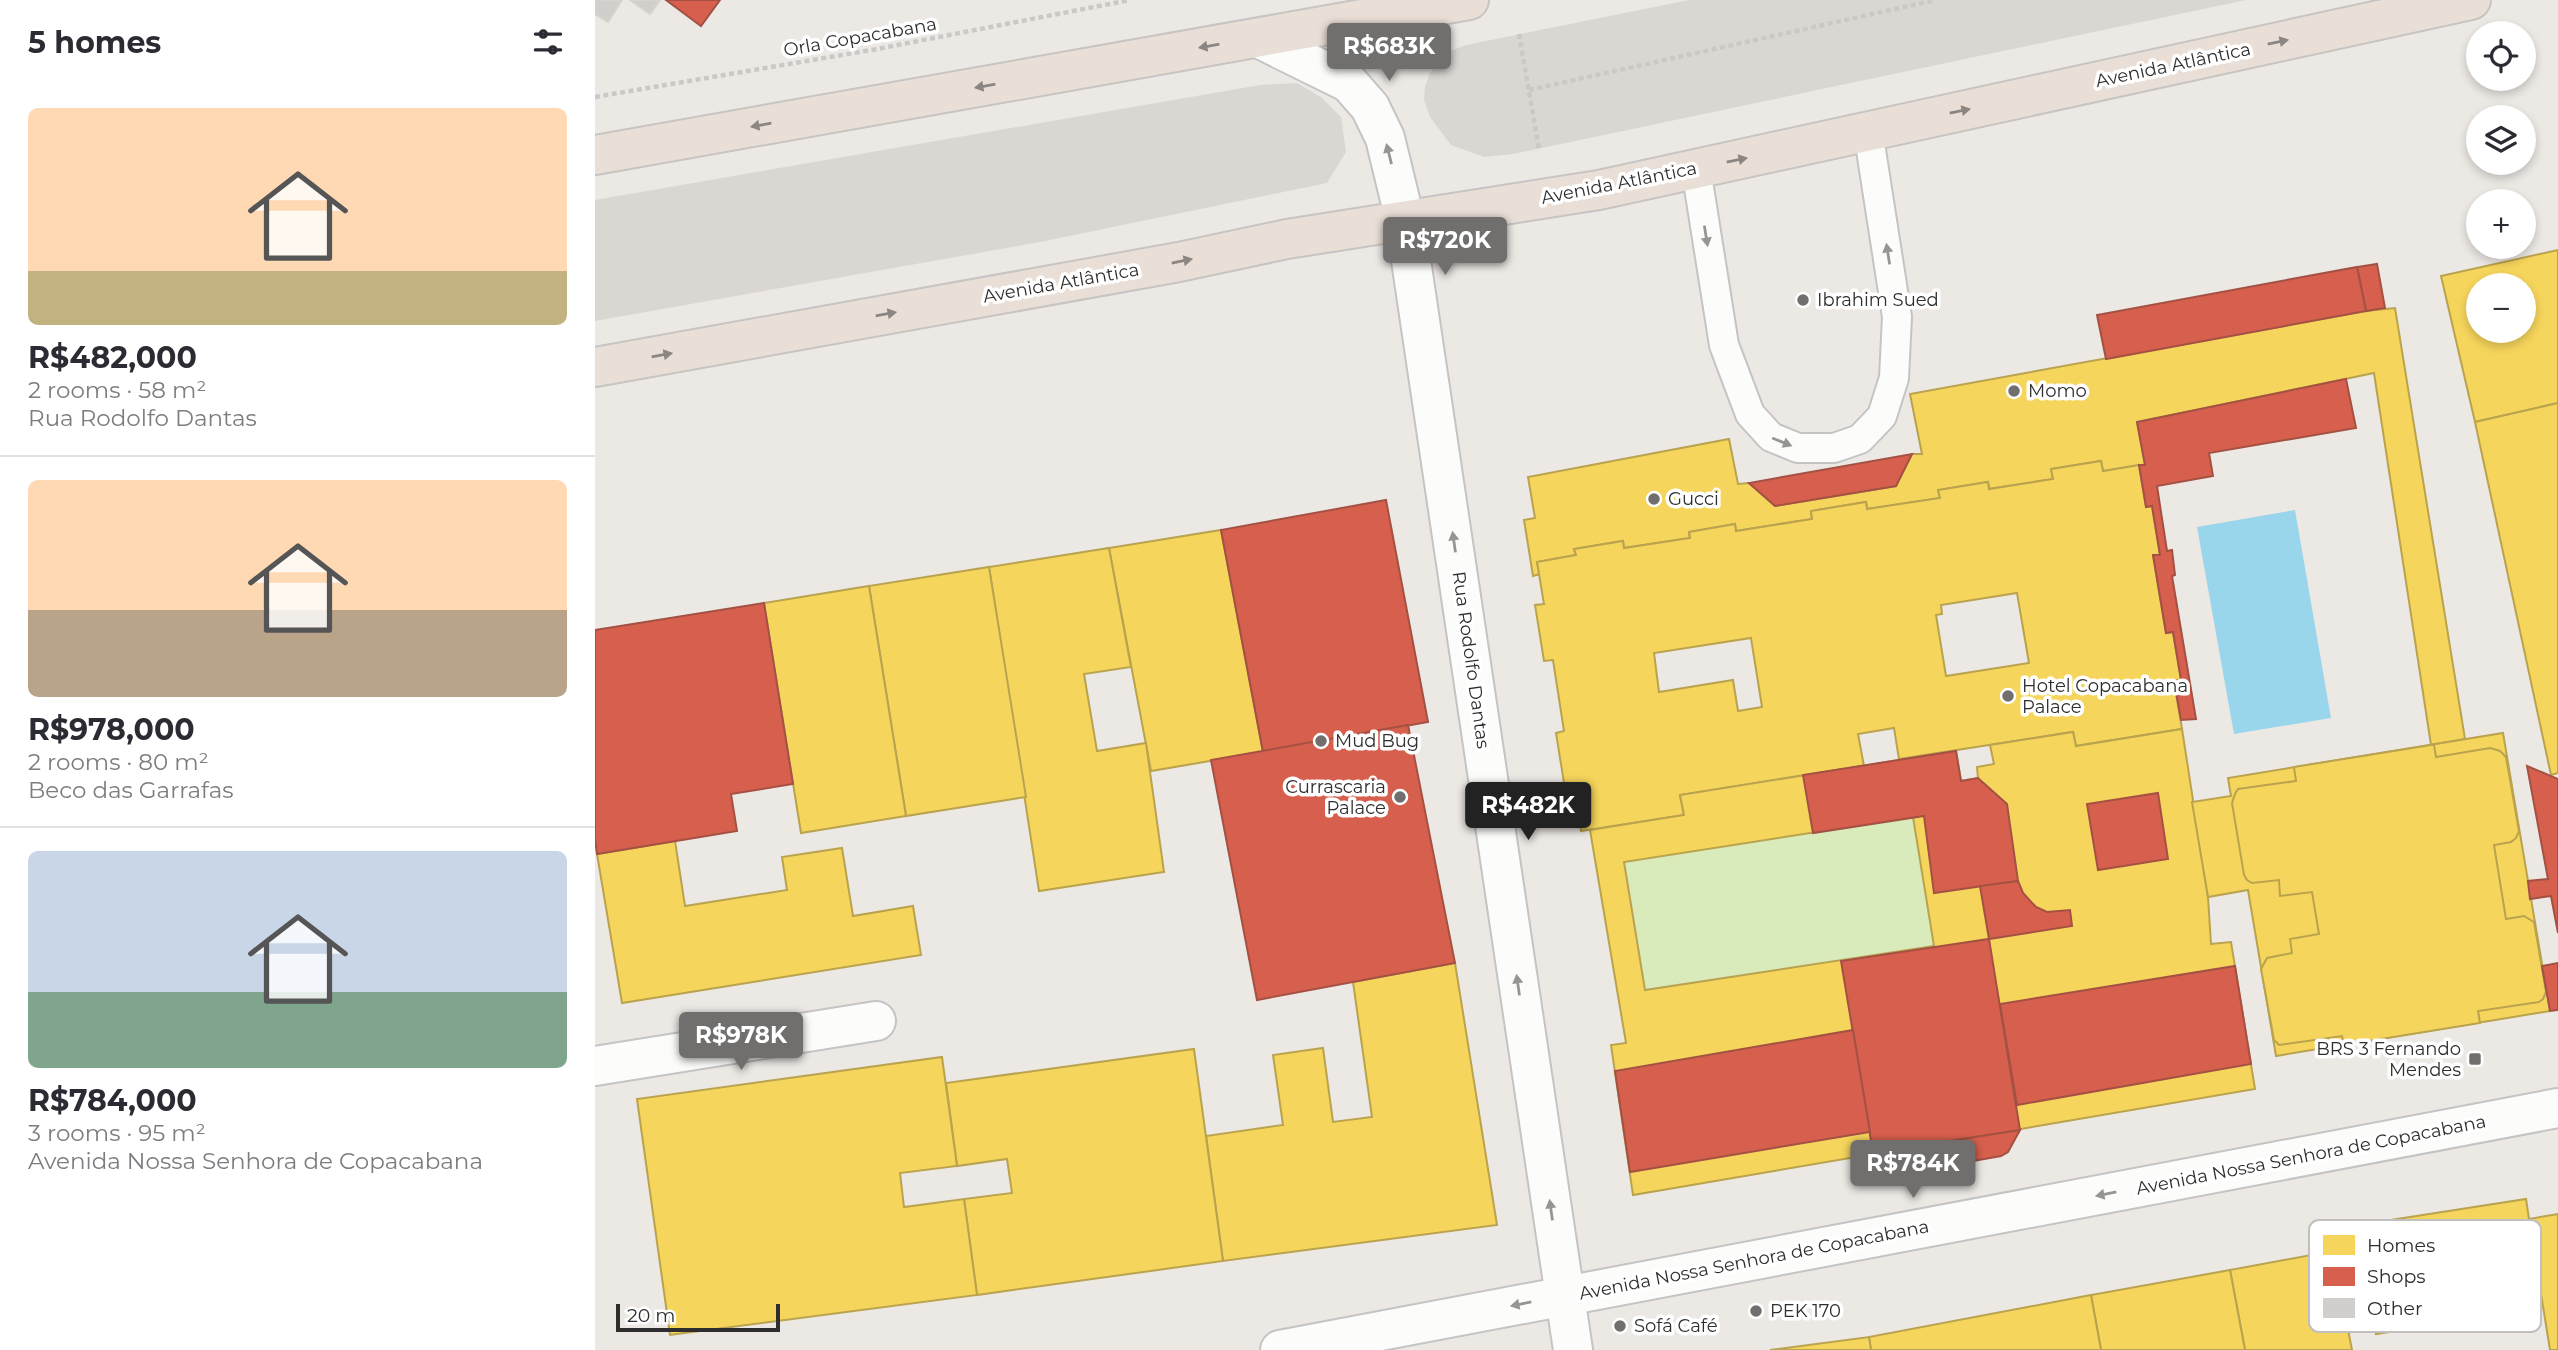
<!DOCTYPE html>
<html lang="en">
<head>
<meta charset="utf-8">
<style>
	:root { --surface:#fff; --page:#f2f2f3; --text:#2b2b33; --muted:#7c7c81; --line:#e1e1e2; --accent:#706f6e }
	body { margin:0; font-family:Montserrat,sans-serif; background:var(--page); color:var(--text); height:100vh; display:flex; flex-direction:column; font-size:26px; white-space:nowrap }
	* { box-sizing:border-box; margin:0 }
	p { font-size:23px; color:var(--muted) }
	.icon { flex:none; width:38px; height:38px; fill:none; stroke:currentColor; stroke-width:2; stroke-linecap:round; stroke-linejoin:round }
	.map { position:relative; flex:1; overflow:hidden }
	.drawer { display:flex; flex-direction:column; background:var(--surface); width:595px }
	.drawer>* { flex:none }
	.controls { position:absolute; left:1871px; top:21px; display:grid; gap:14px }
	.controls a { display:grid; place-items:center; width:70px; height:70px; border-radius:50%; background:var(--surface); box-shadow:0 4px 10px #0003; font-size:35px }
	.scale { position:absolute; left:21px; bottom:18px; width:164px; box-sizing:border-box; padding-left:7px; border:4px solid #2e2e2e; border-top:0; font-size:19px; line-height:24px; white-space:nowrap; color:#2e2e2e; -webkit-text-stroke:5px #fff; paint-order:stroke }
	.price { position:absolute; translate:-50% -60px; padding:0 16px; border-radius:7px; background:var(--accent); color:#fff; font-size:23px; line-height:46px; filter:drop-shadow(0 2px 4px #0008) }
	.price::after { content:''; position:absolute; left:50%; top:42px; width:21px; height:16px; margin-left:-10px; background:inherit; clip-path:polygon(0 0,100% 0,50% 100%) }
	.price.current { background:#222; color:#fff }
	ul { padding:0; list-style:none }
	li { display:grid; align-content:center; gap:14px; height:371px; padding:0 28px }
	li+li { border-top:2px solid var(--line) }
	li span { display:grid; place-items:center; height:217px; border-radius:10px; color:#555 }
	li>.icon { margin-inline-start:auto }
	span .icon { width:126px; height:126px; fill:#fffc; stroke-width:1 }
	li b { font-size:30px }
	h2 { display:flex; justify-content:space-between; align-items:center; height:84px; padding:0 28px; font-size:30px }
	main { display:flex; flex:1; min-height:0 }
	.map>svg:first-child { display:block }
	.pitch { fill:#d9eabb }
	.plaza { fill:#dad6d2 }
	.water { fill:#99d6ec }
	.homes { fill:#f6d55c; stroke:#baa34e; stroke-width:2; fill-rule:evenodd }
	.shops { fill:#d6604d; stroke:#a45144; stroke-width:2 }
	.building { fill:#d1cecb; stroke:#d7d4d0; stroke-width:2 }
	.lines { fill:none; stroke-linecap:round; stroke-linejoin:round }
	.lane-casing { stroke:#c5c4c5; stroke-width:32 }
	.street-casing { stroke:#c5c4c5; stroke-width:42 }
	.secondary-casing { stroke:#c5c4c5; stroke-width:42 }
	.highway-casing { stroke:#c6c5c4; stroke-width:42 }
	.path { stroke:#c9c9c8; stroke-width:4.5; stroke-dasharray:5 3.5; stroke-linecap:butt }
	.lane { stroke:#fcfcfb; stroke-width:28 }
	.street { stroke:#fcfcfb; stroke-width:38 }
	.secondary { stroke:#fcfcfb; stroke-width:38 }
	.highway { stroke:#eadfd6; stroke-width:38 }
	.oneway { fill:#8c8682 }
	.oneway2 { fill:#959594 }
	.poi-dot { fill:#706f6e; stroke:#fff; stroke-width:2.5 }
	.labels { text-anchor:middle; stroke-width:7; stroke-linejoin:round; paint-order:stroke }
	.street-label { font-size:18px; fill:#2e2e2e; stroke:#fff }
	.poi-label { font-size:18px; fill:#2e2e2e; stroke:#fff; text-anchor:start }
	.key { fill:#fff; stroke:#c0c0c0; stroke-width:2 }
	.key-label { font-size:19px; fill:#2e2e2e }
</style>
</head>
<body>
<main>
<section class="drawer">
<h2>5 homes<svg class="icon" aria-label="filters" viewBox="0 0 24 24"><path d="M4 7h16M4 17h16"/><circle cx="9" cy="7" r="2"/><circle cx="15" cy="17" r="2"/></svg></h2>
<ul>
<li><span style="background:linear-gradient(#ffd9b3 75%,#c2b280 0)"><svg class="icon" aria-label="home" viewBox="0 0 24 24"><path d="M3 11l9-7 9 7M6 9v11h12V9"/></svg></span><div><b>R$482,000</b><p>2 rooms · 58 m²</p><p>Rua Rodolfo Dantas</p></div></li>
<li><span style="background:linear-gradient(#ffd9b3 60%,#b9a48a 0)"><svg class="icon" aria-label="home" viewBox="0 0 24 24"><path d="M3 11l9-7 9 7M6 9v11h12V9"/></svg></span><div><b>R$978,000</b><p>2 rooms · 80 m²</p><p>Beco das Garrafas</p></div></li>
<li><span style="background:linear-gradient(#c9d6e8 65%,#7fa58c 0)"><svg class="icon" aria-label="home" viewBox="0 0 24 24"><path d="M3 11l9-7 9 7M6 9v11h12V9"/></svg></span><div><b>R$784,000</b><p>3 rooms · 95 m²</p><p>Avenida Nossa Senhora de Copacabana</p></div></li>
</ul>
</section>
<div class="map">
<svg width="1963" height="1350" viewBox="0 0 1963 1350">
	<rect width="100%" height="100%" fill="#ece8e4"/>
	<polygon class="pitch" points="1318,817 1339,946 1050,990 1029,862"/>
	<g class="plaza">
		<polygon points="1094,0 1651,0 918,154 889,157 856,145 835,117 829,100 830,87 835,73 856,51 871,45"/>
		<polygon points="702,83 726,97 746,117 751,152 732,183 445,242 0,321 0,200 665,85"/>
	</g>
	<polygon class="water" points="1700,510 1736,718 1639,734 1602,527"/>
	<g class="homes">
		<path d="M1963 250V403L1880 422 1846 276ZM1883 285H1928V331H1883Z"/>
		<polygon points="1800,308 1870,739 1836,745 1779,373 1542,422 1550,465 1508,471 1506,461 1456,469 1458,479 1394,489 1393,482 1343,490 1345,498 1272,509 1271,502 1216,511 1217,519 1141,531 1140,524 1094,532 1095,538 1029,548 1028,541 979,549 981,555 942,562 945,574 938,576 929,520 940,518 933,477 1134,439 1143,484 1154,483 1180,506 1301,486 1317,454 1327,454 1315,394 1771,311"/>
		<polygon points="1963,403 1963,773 1956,775 1880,422"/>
		<path d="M1506 461 1508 471 1544 465 1551 507 1557 506 1565 555H1558L1571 633 1578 632 1586 680 1579 681 1587 729 1481 746 1478 732 1304 759 1299 728 1263 734 1269 766 1085 795 1089 815 986 831 979 788 970 789 961 733 969 731 958 660 949 661 940 605 949 604 942 562 981 555 979 549 1028 541 1029 548 1095 538 1094 532 1140 524 1141 531 1217 519 1216 511 1271 502 1272 509 1345 498 1343 490 1393 482 1394 489 1458 479 1456 469ZM1422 593 1434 663 1351 676 1341 615 1347 614 1346 605ZM1156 638 1167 707 1143 711 1138 680 1064 692 1059 653Z"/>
		<polygon points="626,530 668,752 556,771 514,548"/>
		<polygon points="514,548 536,667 489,674 502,751 551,743 569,872 444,891 394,567"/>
		<polygon points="394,567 431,797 311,816 274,586"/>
		<polygon points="274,586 311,816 206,833 169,603"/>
		<path d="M1587 729 1613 897 1616 944 1636 942 1660 1089 1038 1195 1016 1045 1031 1043 995 830 1089 815 1085 795 1361 751 1366 781 1383 778 1382 767 1399 764 1395 745 1478 732 1481 746ZM1318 817 1339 946 1050 990 1029 862Z"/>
		<polygon points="1908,733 1955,1011 1681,1056 1653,890 1613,897 1597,802 1636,796 1633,778"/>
		<polygon points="1836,745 1839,745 1841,757 1895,748 1905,751 1911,757 1924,831 1921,838 1916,842 1899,845 1911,919 1929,916 1939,922 1951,992 1948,999 1944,1002 1883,1011 1885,1023 1749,1045 1747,1036 1684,1045 1679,1040 1666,969 1672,958 1697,953 1695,939 1724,934 1717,892 1685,896 1684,880 1657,883 1652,880 1649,875 1637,803 1640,794 1643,789 1701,781 1699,767"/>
		<polygon points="80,841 90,906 192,890 187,857 247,848 258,916 318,906 326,955 27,1003 2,854"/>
		<polygon points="860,963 902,1225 628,1261 611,1136 688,1125 678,1055 728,1048 738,1122 777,1117 758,982"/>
		<polygon points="599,1049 628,1261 382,1295 369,1199 417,1193 412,1159 362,1166 351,1083"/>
		<polygon points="347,1057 362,1166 305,1173 309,1207 369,1199 382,1295 75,1335 42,1099"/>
		<polygon points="1931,1199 1939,1252 1914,1256 1923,1312 1781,1334 1763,1225"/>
		<polygon points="1963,1214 1963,1350 1955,1350 1934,1219"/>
		<polygon points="1738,1251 1757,1350 1650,1350 1635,1270"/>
		<polygon points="1635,1270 1650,1350 1506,1350 1496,1295"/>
		<polygon points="1496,1295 1506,1350 1276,1350 1274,1337"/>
		<polygon points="1274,1337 1276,1350 1175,1350"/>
	</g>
	<g class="shops">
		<polygon points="71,0 125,0 106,26"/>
		<polygon points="1782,264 1790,308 1771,311 1762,267"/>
		<polygon points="1762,267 1771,311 1511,359 1502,315"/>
		<polygon points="1751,379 1761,428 1614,453 1618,476 1562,486 1572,551 1577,550 1580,575 1577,576 1601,719 1586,720 1579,681 1586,680 1578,632 1571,633 1558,555 1565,555 1557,506 1551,507 1544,465 1550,465 1542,422"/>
		<polygon points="1317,454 1301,486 1180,506 1154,483"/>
		<polygon points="791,500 833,722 668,752 626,530"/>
		<polygon points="169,603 198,784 136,794 142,831 2,854 0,839 0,630"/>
		<polygon points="813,725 860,963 662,1000 616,760"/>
		<polygon points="1361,751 1366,781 1383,778 1412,804 1423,881 1339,893 1329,816 1218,833 1208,775"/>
		<polygon points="1932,766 1963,779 1963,933 1956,896 1935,899 1933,881 1953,879"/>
		<polygon points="1563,793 1573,859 1503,870 1492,804"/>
		<polygon points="1423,881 1428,893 1441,907 1452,912 1475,910 1477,926 1394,939 1385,886"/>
		<polygon points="1394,939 1425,1130 1278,1153 1246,961"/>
		<polygon points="1963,963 1963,1010 1955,1011 1947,966"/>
		<polygon points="1640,966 1656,1064 1422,1105 1405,1004"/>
		<polygon points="1258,1030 1275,1132 1035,1172 1020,1071"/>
		<polygon points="1425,1130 1413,1152 1406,1156 1378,1161 1367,1167 1353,1171 1337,1172 1328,1169 1297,1174 1285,1169 1278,1153"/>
	</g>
	<g class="building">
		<polygon points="0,0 27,0 13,22 0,14"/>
		<polygon points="35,0 65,0 55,14"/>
	</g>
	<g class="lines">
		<defs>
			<polyline id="lane" points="1101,169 1129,345 1155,414 1176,437 1203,448 1239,448 1265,439 1287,416 1299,378 1302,317 1273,131"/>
			<g id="street">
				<polyline points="663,38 754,83 775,107 790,138 810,220 978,1350"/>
				<polyline points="0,1066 281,1021"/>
			</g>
			<polyline id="secondary" points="685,1350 1963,1108"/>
			<g id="highway">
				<polyline points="0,155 874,0"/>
				<polyline points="0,367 584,262 692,239 1004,190 1876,0"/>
			</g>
		</defs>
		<use href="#lane" class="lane-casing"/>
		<use href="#street" class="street-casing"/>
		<use href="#secondary" class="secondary-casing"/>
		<use href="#highway" class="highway-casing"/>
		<g class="path">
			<polyline points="924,34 944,149"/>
			<polyline points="934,90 1341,0"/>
			<polyline points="0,97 282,49 535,0"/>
		</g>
		<use href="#lane" class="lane"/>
		<use href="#street" class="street"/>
		<use href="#secondary" class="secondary"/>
		<use href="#highway" class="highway"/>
	</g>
	<defs><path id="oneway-solid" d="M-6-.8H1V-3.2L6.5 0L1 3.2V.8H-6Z" transform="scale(1.75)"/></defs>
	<g class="oneway">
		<use href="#oneway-solid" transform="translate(1683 42) rotate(-12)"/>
		<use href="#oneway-solid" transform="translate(614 46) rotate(170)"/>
		<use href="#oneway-solid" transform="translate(390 86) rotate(170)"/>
		<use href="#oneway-solid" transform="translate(1365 111) rotate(-12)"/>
		<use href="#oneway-solid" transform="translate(166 125) rotate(170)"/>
		<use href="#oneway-solid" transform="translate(1142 160) rotate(-12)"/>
		<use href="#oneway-solid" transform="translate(587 261) rotate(-11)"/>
		<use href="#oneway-solid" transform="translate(291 314) rotate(-10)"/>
		<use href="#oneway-solid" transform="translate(67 355) rotate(-10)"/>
	</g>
	<g class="oneway2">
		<use href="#oneway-solid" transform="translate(794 154) rotate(-104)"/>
		<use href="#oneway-solid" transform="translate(1111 236) rotate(81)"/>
		<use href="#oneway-solid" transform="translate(1293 254) rotate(-99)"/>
		<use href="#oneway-solid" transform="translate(1187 442) rotate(22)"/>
		<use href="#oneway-solid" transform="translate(859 542) rotate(-98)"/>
		<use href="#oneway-solid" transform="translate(923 985) rotate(-98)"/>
		<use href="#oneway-solid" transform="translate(1511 1194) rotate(169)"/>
		<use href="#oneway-solid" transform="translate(956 1210) rotate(-98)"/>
		<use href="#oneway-solid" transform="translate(926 1304) rotate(169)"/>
	</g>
	<g class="poi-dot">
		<circle cx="1208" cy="300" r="7"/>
		<circle cx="1419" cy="391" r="7"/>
		<circle cx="1059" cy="499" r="7"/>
		<circle cx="1413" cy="696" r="7"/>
		<circle cx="726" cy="741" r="7"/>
		<circle cx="805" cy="797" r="7"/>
		<rect x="1873" y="1052" width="14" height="14" rx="3.5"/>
		<circle cx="1161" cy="1311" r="7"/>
		<circle cx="1025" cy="1326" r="7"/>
	</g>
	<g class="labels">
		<g class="street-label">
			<text transform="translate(265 37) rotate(-10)" y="6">Orla Copacabana</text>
			<text transform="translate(1578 65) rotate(-12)" y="6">Avenida Atlântica</text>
			<text transform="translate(1024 183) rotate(-11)" y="6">Avenida Atlântica</text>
			<text transform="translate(466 283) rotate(-10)" y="6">Avenida Atlântica</text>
			<text transform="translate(876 660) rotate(82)" y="6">Rua Rodolfo Dantas</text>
			<text transform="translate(1716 1155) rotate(-11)" y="6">Avenida Nossa Senhora de Copacabana</text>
			<text transform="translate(1159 1260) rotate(-11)" y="6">Avenida Nossa Senhora de Copacabana</text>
		</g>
		<g class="poi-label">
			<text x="1222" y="306">Ibrahim Sued</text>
			<text x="1433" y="397">Momo</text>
			<text x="1073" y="505">Gucci</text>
			<text x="1427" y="692">Hotel Copacabana<tspan x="1427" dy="21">Palace</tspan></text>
			<text x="740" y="747">Mud Bug</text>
			<text x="791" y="793" text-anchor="end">Currascaria<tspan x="791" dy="21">Palace</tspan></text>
			<text x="1866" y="1055" text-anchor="end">BRS 3 Fernando<tspan x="1866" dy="21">Mendes</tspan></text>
			<text x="1175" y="1317">PEK 170</text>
			<text x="1039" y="1332">Sofá Café</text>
		</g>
	</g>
	<rect x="1714" y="1220" width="232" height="112" rx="10" class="key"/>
	<rect x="1728" y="1235" width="32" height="20" fill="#f6d55c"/>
	<rect x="1728" y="1267" width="32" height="19" fill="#d6604d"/>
	<rect x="1728" y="1298" width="32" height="20" fill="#d1cecb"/>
	<g class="key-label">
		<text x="1772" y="1252">Homes</text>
		<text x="1772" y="1283">Shops</text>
		<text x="1772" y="1315">Other</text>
	</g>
</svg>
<div class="controls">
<a><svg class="icon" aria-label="locate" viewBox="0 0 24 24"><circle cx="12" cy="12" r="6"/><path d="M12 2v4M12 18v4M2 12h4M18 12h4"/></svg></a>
<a><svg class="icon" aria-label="layers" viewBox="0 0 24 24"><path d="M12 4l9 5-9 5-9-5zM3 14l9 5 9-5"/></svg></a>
<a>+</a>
<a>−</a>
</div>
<div class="scale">20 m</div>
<b class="price" style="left:794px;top:83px">R$683K</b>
<b class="price" style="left:850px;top:277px">R$720K</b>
<b class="price current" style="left:933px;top:842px">R$482K</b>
<b class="price" style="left:146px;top:1072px">R$978K</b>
<b class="price" style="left:1318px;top:1200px">R$784K</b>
</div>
</main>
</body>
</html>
